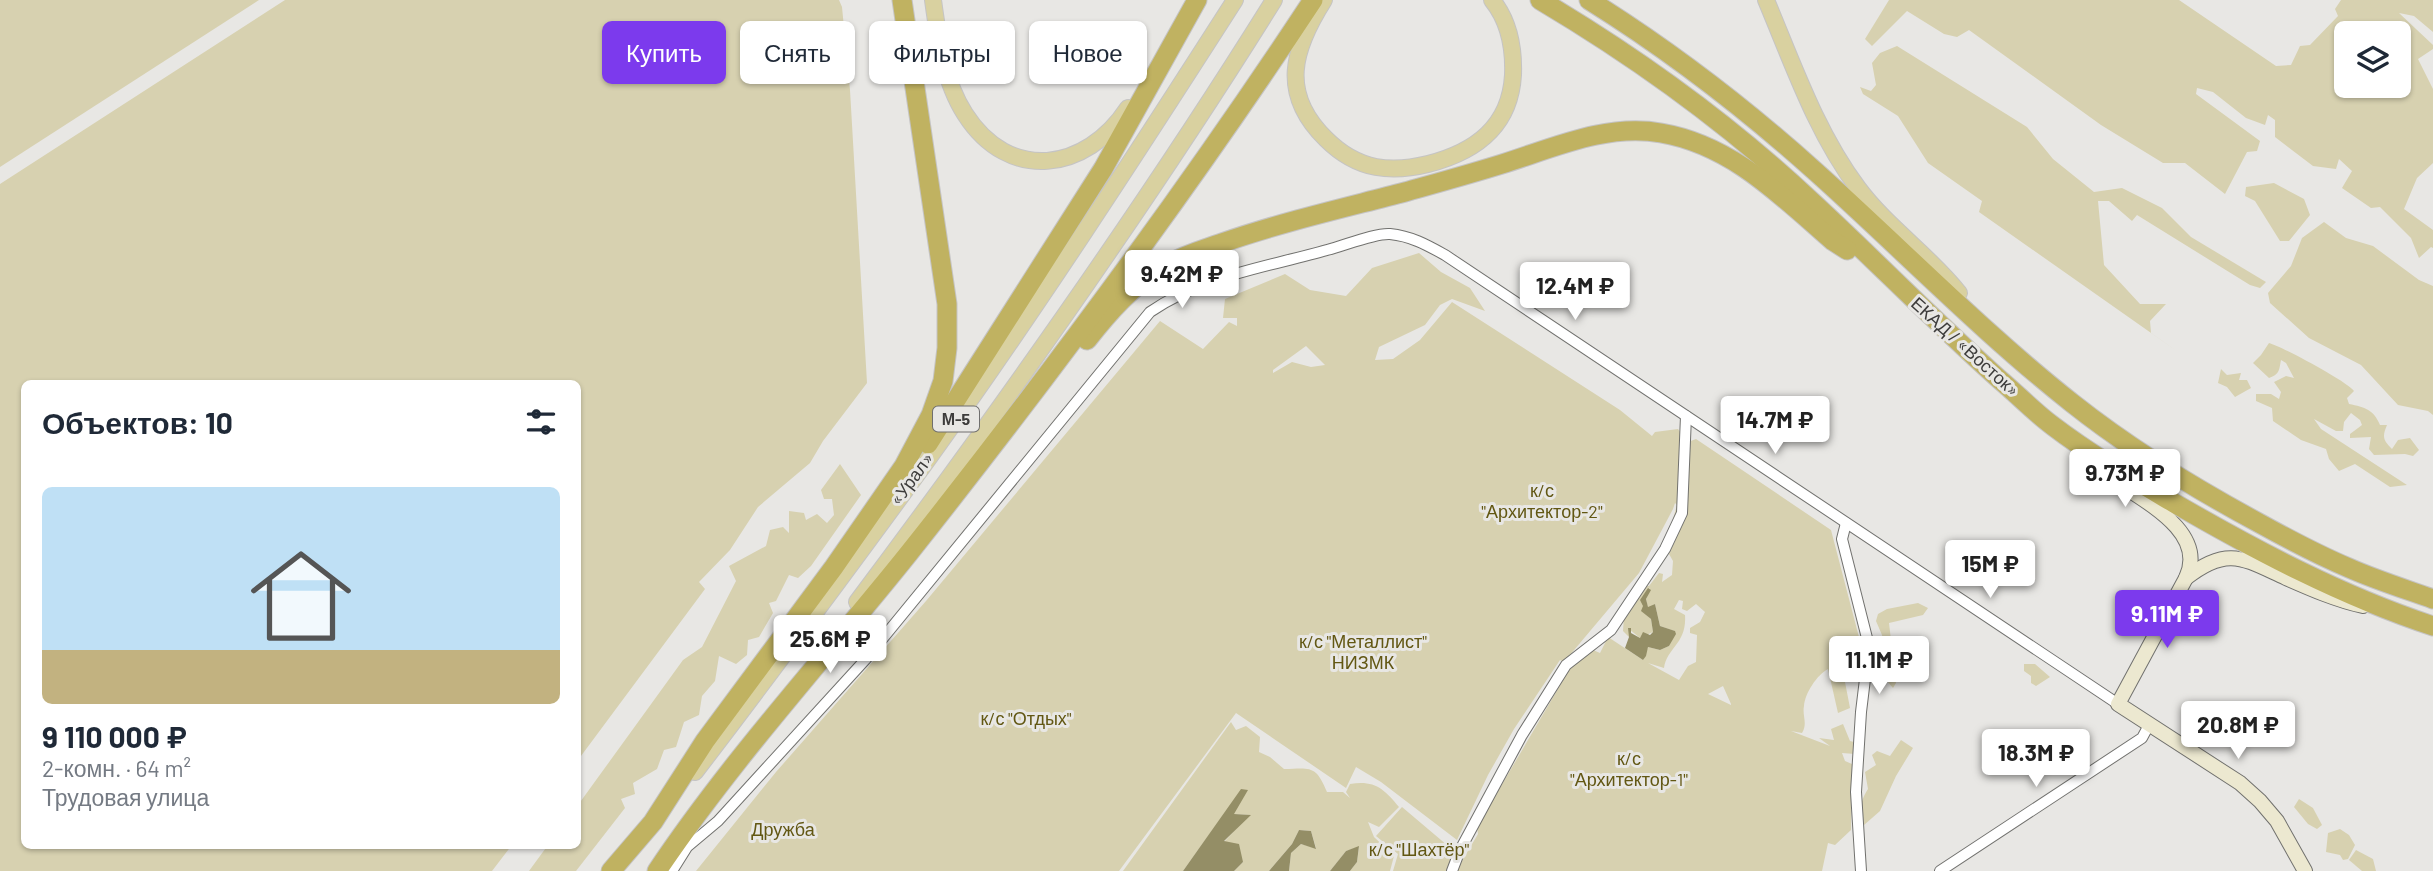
<!DOCTYPE html>
<html lang="ru">
<head>
<meta charset="utf-8">
<style>
	:root { --surface:#fff; --page:#f2f2f3; --text:#1f2937; --muted:#747a83; --accent:#7c3aed }
	body { margin:0; font-family:Barlow,sans-serif; background:var(--page); color:var(--text); height:100vh; display:flex; flex-direction:column; font-size:26px; white-space:nowrap }
	* { box-sizing:border-box; margin:0 }
	p { font-size:23px; color:var(--muted) }
	.icon { flex:none; width:38px; height:38px; fill:none; stroke:currentColor; stroke-width:2; stroke-linecap:round; stroke-linejoin:round }
	.map { position:relative; flex:1; overflow:hidden }
	.sheet { position:absolute; left:21px; top:380px; width:560px; height:469px; display:flex; flex-direction:column; background:var(--surface); border-radius:10px; box-shadow:0 2px 5px #0004 }
	.sheet>* { flex:none }
	.hud { position:absolute; left:602px; top:21px; width:665px; height:63px; display:flex; gap:14px }
	.buttons { position:absolute; left:2334px; top:21px; display:grid; gap:14px }
	.buttons a { display:grid; place-items:center; width:77px; height:77px; border-radius:10px; background:var(--surface); box-shadow:0 2px 5px #0004; font-size:35px }
	.price { position:absolute; translate:-50% -60px; padding:0 16px; border-radius:7px; background:#fff; color:#222; font-size:23px; line-height:46px; filter:drop-shadow(0 2px 4px #0008) }
	.price::after { content:''; position:absolute; left:50%; top:42px; width:21px; height:16px; margin-left:-10px; background:inherit; clip-path:polygon(0 0,100% 0,50% 100%) }
	.price.on { background:var(--accent); color:#fff }
	ul { padding:0; list-style:none }
	li { display:grid; align-content:center; gap:14px; height:371px; padding:0 21px }
	li span { display:grid; place-items:center; height:217px; border-radius:10px; color:#555 }
	li>.icon { margin-inline-start:auto }
	span .icon { width:126px; height:126px; fill:#fffc; stroke-width:1 }
	li b { font-size:30px }
	h2 { display:flex; justify-content:space-between; align-items:center; height:84px; padding:0 21px; font-size:30px }
	.tag { padding:0 24px; border-radius:10px; background:var(--surface); box-shadow:0 2px 5px #0004; font-size:24px; line-height:63px }
	.tag.on { background:var(--accent); color:#fff }
	.map>svg:first-child { display:block }
	.green { fill:#d7d1b0; fill-rule:evenodd }
	.water { fill:#948e66 }
	.lines { fill:none; stroke-linecap:round; stroke-linejoin:round }
	.street-casing { stroke:#71716e; stroke-width:12 }
	.secondary-casing { stroke:#71716e; stroke-width:16 }
	.primary-casing { stroke:#c5c4c4; stroke-width:18 }
	.highway-casing { stroke:#c5c4c4; stroke-width:21 }
	.street { stroke:#fff; stroke-width:10 }
	.secondary { stroke:#ece8d0; stroke-width:14 }
	.primary { stroke:#d9d1a0; stroke-width:16 }
	.highway { stroke:#c0b261; stroke-width:19 }
	.labels { text-anchor:middle; stroke-width:6; stroke-linejoin:round; paint-order:stroke }
	.shield { fill:#e8e7e4; stroke:#706f6e; stroke-width:2 }
	.shield-label { font-size:16px; font-weight:bold; fill:#3d3c3b }
	.street-label { font-size:18px; fill:#3d3c3b; stroke:#e8e7e4 }
	.park-label { font-size:18px; fill:#625713; stroke:#e8e7e4 }
</style>
</head>
<body>
<div class="map">
<svg width="2433" height="871" viewBox="0 0 2433 871">
	<rect width="100%" height="100%" fill="#e8e7e4"/>
	<g class="green">
		<polygon points="0,0 259,0 0,167"/>
		<polygon points="285,0 839,0 842,7 850,90 867,383 823,441 810,463 758,507 730,550 699,582 705,589 578,760 578,383 24,383 24,845 512,845 492,871 0,871 0,184"/>
		<path d="M1889 0H2179L2276 66 2291 65 2300 46 2310 45 2338 16 2335 9 2341 0H2433V32L2414 16 2399 13 2433 45V49L2418 59 2433 89V163L2417 178 2404 209 2433 230V248L2431 247 2419 258 2411 238 2380 207 2371 208 2342 188 2352 171 2339 159 2336 169 2313 166 2275 137V120L2268 115 2265 125 2246 118 2213 92 2197 88 2196 94 2260 141 2257 151 2247 152 2225 194 2185 163H2163L2101 125 1969 30 1957 37 1944 34 1907 11 1872 46 1865 39ZM2347 33H2399V86H2347Z"/>
		<polygon points="1897,46 2027,127 2053,159 2094,192 2122,188 2162,208 2191,237 2266,282 2260,288 2250,285 2137,215 2132,221 2109,201 2098,201 2104,265 2140,304 2166,304 2150,321 2151,333 2181,354 1979,212 1982,201 1928,163 1898,116 1863,94 1860,87 1871,91 1876,85 1872,63 1880,53"/>
		<polygon points="2274,183 2304,199 2310,215 2289,241 2280,241 2255,201 2245,196 2246,187"/>
		<polygon points="2324,222 2346,238 2373,246 2419,280 2433,286 2433,415 2428,411 2398,405 2361,365 2309,338 2270,303 2268,293 2291,266 2302,238"/>
		<path d="M1419 253 1441 272 1470 288 1485 311 1452 299 1440 305 1425 325 1379 347 1375 360 1393 359 1420 340 1452 302 1620 410 1652 436 1655 432 1678 429 1688 442 1696 439 1831 530 1860 641 1854 670 1845 682 1850 708 1838 713 1828 669C1817 675 1805 693 1804 706 1802 716 1808 723 1802 733L1791 731 1830 746 1819 738 1834 740 1831 729 1843 724 1850 741 1854 742 1855 754 1842 753 1845 761 1852 764 1851 830 1835 845 1828 843 1822 871H1456L1478 834 1477 827 1572 665 1593 650 1600 653 1608 637 1643 660 1648 647 1660 650 1669 646 1674 631 1660 626 1655 604 1648 608 1646 599 1650 590 1649 588 1642 611 1651 619 1653 632 1640 638 1629 629V637L1623 631 1624 616 1645 586H1649L1659 573 1663 574 1662 582 1672 575 1673 561 1669 554 1679 532 1671 526 1677 505 1675 503 1673 509 1639 573 1564 662 1560 660 1514 729 1488 775 1457 840 1381 782 1356 767 1346 788 1236 713 1119 871H696L776 772 926 601 1160 321 1203 349 1229 322 1237 326V318H1223L1225 299 1285 274 1310 290 1346 296 1372 268ZM1306 346 1325 365 1311 367 1292 362 1273 373V370ZM1679 600 1683 601 1682 609 1687 611 1696 604 1705 612 1700 622 1690 628V633L1697 635 1696 662 1688 666 1679 680 1648 663 1664 668C1667 647 1687 644 1685 615L1674 609ZM1723 686 1731 704V705L1708 694Z"/>
		<path d="M2269 343C2283 347 2348 382 2354 391L2347 398 2349 404C2365 407 2374 410 2380 425H2387C2382 437 2383 440 2392 449L2398 440 2410 438 2419 450 2413 456 2405 454 2374 455 2369 449 2371 437 2350 438V434L2362 425 2360 420 2351 413 2344 422 2343 431H2336L2314 419 2321 429 2407 485 2390 487 2355 464 2339 471 2329 459 2326 449 2301 440 2273 421 2272 408 2256 401V394H2271L2279 399 2281 392 2274 382 2286 376 2294 378 2286 363 2281 360C2279 370 2280 374 2269 378L2253 363 2261 355Z"/>
		<polygon points="2221,369 2227,375 2241,373 2239,380 2247,380 2251,388 2235,397 2227,387 2218,383"/>
		<polygon points="840,464 861,495 811,566 798,578 789,575 776,601 769,603 773,613 759,637 748,640 747,655 736,664 719,656 715,681 702,696 699,715 684,722 676,747 664,750 657,769 633,783 635,794 621,799 625,808 576,871 529,871 548,845 578,845 578,805 683,660 702,647 736,581 729,566 766,546 770,530 783,527 789,533 789,511 804,513 806,520 817,514 827,523 834,515 832,499 824,499 821,490"/>
		<polygon points="1918,603 1928,608 1923,615 1889,623 1896,683 1893,688 1888,682 1882,635 1876,621 1878,614 1887,609"/>
		<polygon points="2024,664 2035,664 2050,677 2036,686 2031,683 2031,676 2024,671"/>
		<path d="M1231 722 1236 730 1246 726 1260 737 1259 752 1270 757 1284 769C1311 768 1316 765 1327 792H1343L1350 798 1346 792 1350 784C1375 780 1384 789 1399 807L1379 827 1368 822 1374 837 1394 856 1390 871H1350L1357 862 1359 847 1346 851 1330 871H1289L1291 853 1301 844 1316 848 1311 831 1299 830 1292 844 1269 871H1234L1243 862 1224 842 1249 815 1233 814 1242 789 1183 871H1123Z"/>
		<path d="M1901 740 1913 748 1896 776 1880 811 1864 825C1860 810 1859 803 1868 789L1865 772 1876 765 1872 755 1877 751 1890 756Z"/>
		<polygon points="2299,799 2313,808 2322,825 2317,829 2308,824 2294,807"/>
		<polygon points="1402,807 1454,851 1446,871 1393,871 1398,854 1376,836"/>
		<polygon points="2340,829 2349,835 2355,845 2348,859 2343,860 2340,855 2326,852 2328,833"/>
		<polygon points="2356,850 2373,859 2376,871 2362,871 2349,860"/>
	</g>
	<g class="water">
		<polygon points="1648,588 1651,590 1646,599 1648,607 1655,604 1660,626 1675,631 1676,634 1669,646 1660,650 1648,647 1646,656 1643,660 1625,648 1629,637 1628,628 1631,628 1631,633 1640,638 1643,632 1650,635 1653,632 1651,619 1641,611 1643,606 1640,600"/>
		<polygon points="1241,789 1248,790 1234,814 1251,815 1224,841 1239,844 1243,862 1234,871 1183,871"/>
		<polygon points="1299,830 1311,831 1316,849 1301,844 1291,853 1289,871 1269,871 1292,844"/>
		<polygon points="1359,846 1357,862 1350,871 1330,871 1346,851"/>
	</g>
	<g class="lines">
		<defs>
			<g id="street">
				<polyline points="1846,523 1842,539 1869,646 1861,712 1856,792 1861,871"/>
				<path d="M672 871 687 847 718 821 865 660 1150 312C1202 276 1267 267 1327 250 1344 246 1374 233 1390 234 1411 236 1427 245 1445 255L2118 704"/>
				<polyline points="1452,871 1460,850 1522,735 1566,665 1611,630 1665,549 1682,513 1686,416"/>
				<polyline points="1940,871 2142,738 2149,725"/>
			</g>
			<g id="secondary">
				<path d="M2083 451C2087 457 2092 464 2097 468 2127 494 2211 526 2186 578L2118 704 2240 783 2260 801 2277 821 2305 871"/>
				<path d="M2186 578C2228 545 2244 559 2286 578 2311 589 2336 600 2363 606"/>
			</g>
			<g id="primary">
				<path d="M933 0C938 37 944 82 965 114 1009 183 1086 172 1128 108"/>
				<path d="M1324 0C1293 49 1279 93 1326 139 1340 153 1355 163 1376 167 1393 170 1412 168 1428 164 1475 152 1510 127 1513 75 1514 49 1509 21 1492 0"/>
				<path d="M1766 0C1793 64 1816 132 1858 188 1887 227 1929 255 1959 293"/>
				<path d="M857 602C1003 407 1145 207 1274 0"/>
				<path d="M695 772C773 670 850 566 926 462 1034 312 1135 156 1235 0"/>
			</g>
			<g id="highway">
				<path d="M1540 0C1636 57 1729 124 1810 200 1874 259 1934 321 1999 379 2017 394 2034 412 2053 426 2091 455 2133 479 2174 503 2257 551 2342 596 2433 626"/>
				<path d="M1589 0C1669 50 1746 109 1816 172 1902 249 1982 332 2072 403 2130 449 2194 488 2259 523 2288 539 2318 555 2349 568 2376 580 2405 589 2433 599"/>
				<path d="M1087 340C1109 312 1132 286 1163 267 1181 256 1202 250 1222 243 1282 222 1344 208 1405 192 1437 183 1470 174 1502 164 1553 148 1607 123 1661 133 1732 145 1781 196 1833 241L1847 250"/>
				<polyline points="928,444 1103,169 1197,0"/>
				<polyline points="611,871 653,822 705,741 834,567 904,466 931,415 943,381 947,348 947,304 902,0"/>
				<path d="M657 871C732 759 825 658 909 553 1050 375 1188 190 1313 0"/>
			</g>
		</defs>
		<use href="#street" class="street-casing"/>
		<use href="#secondary" class="secondary-casing"/>
		<use href="#primary" class="primary-casing"/>
		<use href="#highway" class="highway-casing"/>
		<use href="#street" class="street"/>
		<use href="#secondary" class="secondary"/>
		<use href="#primary" class="primary"/>
		<use href="#highway" class="highway"/>
	</g>
	<g class="labels">
		<rect class="shield" x="933" y="406.5" width="46" height="25" rx="5"/>
		<g class="shield-label">
			<text x="956" y="425">М-5</text>
		</g>
		<g class="street-label">
			<text transform="translate(1965 347) rotate(42)" y="6">ЕКАД / «Восток»</text>
			<text transform="translate(912 479) rotate(-54)" y="6">«Урал»</text>
		</g>
		<g class="park-label">
			<text x="1542" y="497">к/с<tspan x="1542" dy="21">"Архитектор-2"</tspan></text>
			<text x="1363" y="648">к/с "Металлист"<tspan x="1363" dy="21">НИЗМК</tspan></text>
			<text x="1026" y="725">к/с "Отдых"</text>
			<text x="1629" y="765">к/с<tspan x="1629" dy="21">"Архитектор-1"</tspan></text>
			<text x="783" y="836">Дружба</text>
			<text x="1419" y="856">к/с "Шахтёр"</text>
		</g>
	</g>
</svg>
<div class="buttons">
<a><svg class="icon" aria-label="layers" viewBox="0 0 24 24"><path d="M12 4l9 5-9 5-9-5zM3 14l9 5 9-5"/></svg></a>
</div>
<b class="price" style="left:1182px;top:310px">9.42M ₽</b>
<b class="price" style="left:1575px;top:322px">12.4M ₽</b>
<b class="price" style="left:1775px;top:456px">14.7M ₽</b>
<b class="price" style="left:2125px;top:509px">9.73M ₽</b>
<b class="price" style="left:1990px;top:600px">15M ₽</b>
<b class="price on" style="left:2167px;top:650px">9.11M ₽</b>
<b class="price" style="left:830px;top:675px">25.6M ₽</b>
<b class="price" style="left:1879px;top:696px">11.1M ₽</b>
<b class="price" style="left:2238px;top:761px">20.8M ₽</b>
<b class="price" style="left:2036px;top:789px">18.3M ₽</b>
<div class="hud">
<a class="tag on">Купить</a>
<a class="tag">Снять</a>
<a class="tag">Фильтры</a>
<a class="tag">Новое</a>
</div>
<section class="sheet">
<h2>Объектов: 10<svg class="icon" aria-label="filters" viewBox="0 0 24 24"><path d="M4 7h16M4 17h16"/><circle cx="9" cy="7" r="2"/><circle cx="15" cy="17" r="2"/></svg></h2>
<ul>
<li><span style="background:linear-gradient(#bfe0f5 75%,#c2b280 0)"><svg class="icon" aria-label="home" viewBox="0 0 24 24"><path d="M3 11l9-7 9 7M6 9v11h12V9"/></svg></span><div><b>9 110 000 ₽</b><p>2-комн. · 64 m²</p><p>Трудовая улица</p></div></li>
</ul>
</section>
</div>
</body>
</html>
